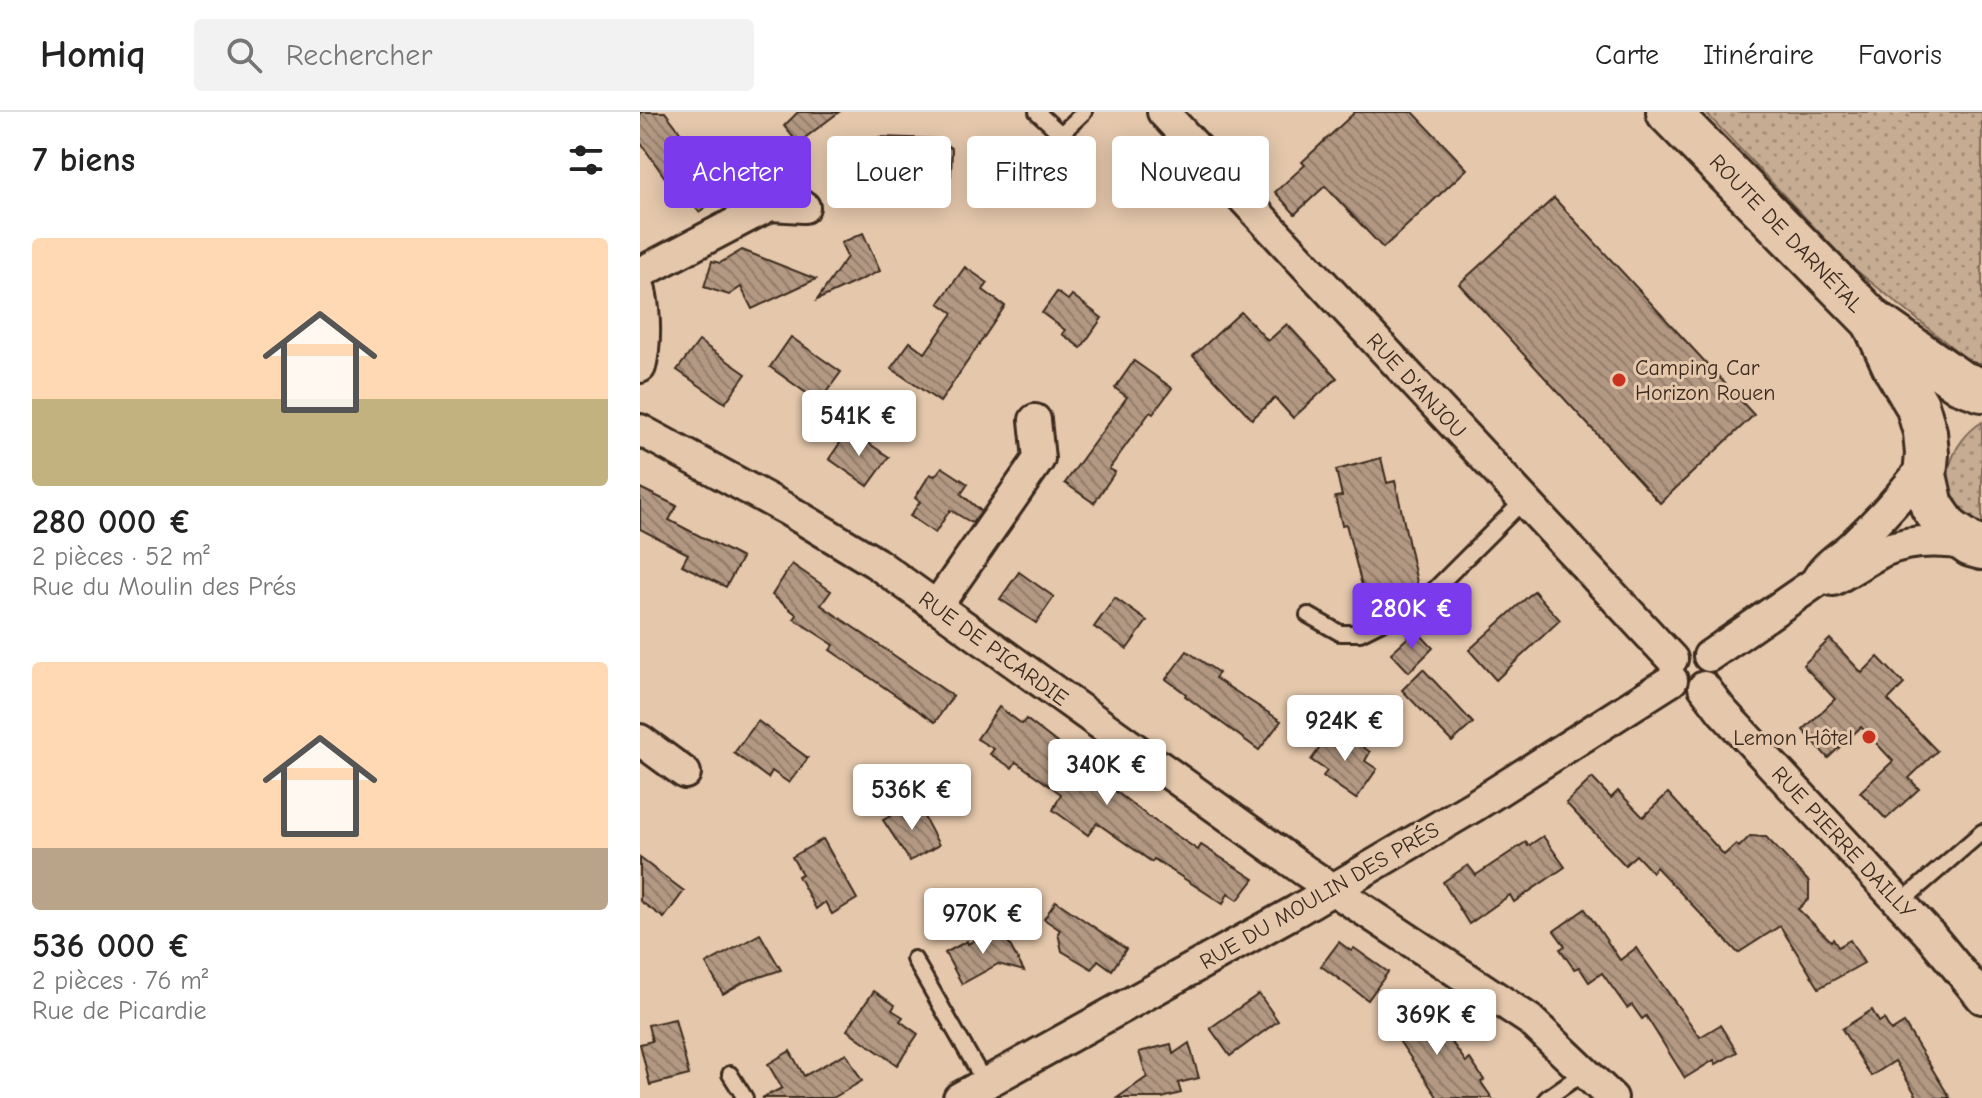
<!DOCTYPE html>
<html lang="fr">
<head>
<meta charset="utf-8">
<style>
	:root { --surface:#fff; --page:#f2f2f2; --text:#222; --muted:#767676; --line:#e0e0e0; --accent:#7c3aed }
	body { margin:0; font-family:"Comic Neue",sans-serif; background:var(--page); color:var(--text); height:100vh; display:flex; flex-direction:column; font-size:30px; white-space:nowrap }
	* { box-sizing:border-box; margin:0 }
	p { font-size:26px; color:var(--muted) }
	.icon { flex:none; width:44px; height:44px; fill:none; stroke:currentColor; stroke-width:2; stroke-linecap:round; stroke-linejoin:round }
	.map { position:relative; flex:1; overflow:hidden }
	.drawer { display:flex; flex-direction:column; background:var(--surface); width:640px }
	.drawer>* { flex:none }
	.top-card { position:absolute; left:24px; top:24px; width:760px; height:72px; display:flex; gap:16px }
	.price { position:absolute; translate:-50% -68px; padding:0 18px; border-radius:8px; background:#fff; color:#222; font-size:26px; line-height:52px; filter:drop-shadow(0 2px 4px #0008) }
	.price::after { content:''; position:absolute; left:50%; top:48px; width:24px; height:18px; margin-left:-12px; background:inherit; clip-path:polygon(0 0,100% 0,50% 100%) }
	.price.active { background:var(--accent); color:#fff }
	ul { padding:0; list-style:none }
	li { display:grid; align-content:center; gap:16px; height:424px; padding:0 32px }
	li span { display:grid; place-items:center; height:248px; border-radius:8px; color:#555 }
	li>.icon { margin-inline-start:auto }
	span .icon { width:144px; height:144px; fill:#fffc; stroke-width:1 }
	li b { font-size:34px }
	h2 { display:flex; justify-content:space-between; align-items:center; height:96px; padding:0 32px; font-size:34px }
	.tag { padding:0 28px; border-radius:8px; background:var(--surface); box-shadow:0 4px 20px #0003; font-size:28px; line-height:72px }
	.tag.active { background:var(--accent); color:#fff }
	header { display:flex; align-items:center; gap:48px; box-sizing:border-box; height:112px; padding:0 40px; background:var(--surface); border-bottom:2px solid var(--line) }
	header strong { font-size:38px }
	nav { display:flex; gap:44px; margin-inline-start:auto; font-size:28px }
	.search { width:560px; height:72px; background:var(--page); display:flex; align-items:center; gap:20px; box-sizing:border-box; padding:0 28px; border-radius:8px; color:var(--muted); font-size:30px }
	main { display:flex; flex:1; min-height:0 }
	.map>svg:first-child { display:block }
	.grass { fill:url(#grass-dots); stroke:#806b58; stroke-width:2 }
	.building { fill:url(#building-back-hatch); stroke:#3b2a1e; stroke-width:2 }
	.lines { fill:none; stroke-linecap:round; stroke-linejoin:round }
	.service-casing { stroke:#3b2a1e; stroke-width:20 }
	.minor-casing { stroke:#3b2a1e; stroke-width:36 }
	.secondary-casing { stroke:#3b2a1e; stroke-width:48 }
	.service { stroke:#e5c8ac; stroke-width:14 }
	.minor { stroke:#e5c8ac; stroke-width:30 }
	.secondary { stroke:#e5c8ac; stroke-width:42 }
	.poi-dot { fill:#c8321e; stroke:#e5c8ac; stroke-width:3 }
	.labels { text-anchor:middle; stroke-width:6; stroke-linejoin:round; paint-order:stroke }
	.street-label { font-size:22px; fill:#3b2a1e; stroke:#e5c8ac }
	.poi-label { font-size:22px; fill:#3b2a1e; stroke:#e5c8ac; text-anchor:start }
</style>
</head>
<body>
<header>
<strong>Homiq</strong>
<div class="search"><svg class="icon" aria-label="search" viewBox="0 0 24 24"><circle cx="10" cy="10" r="6"/><path d="M15 15l6 6"/></svg>Rechercher</div>
<nav><a>Carte</a><a>Itinéraire</a><a>Favoris</a></nav>
</header>
<main>
<section class="drawer">
<h2>7 biens<svg class="icon" aria-label="filters" viewBox="0 0 24 24"><path d="M4 7h16M4 17h16"/><circle cx="9" cy="7" r="2"/><circle cx="15" cy="17" r="2"/></svg></h2>
<ul>
<li><span style="background:linear-gradient(#ffd9b3 65%,#c2b280 0)"><svg class="icon" aria-label="home" viewBox="0 0 24 24"><path d="M3 11l9-7 9 7M6 9v11h12V9"/></svg></span><div><b>280 000 €</b><p>2 pièces · 52 m²</p><p>Rue du Moulin des Prés</p></div></li>
<li><span style="background:linear-gradient(#ffd9b3 75%,#b9a48a 0)"><svg class="icon" aria-label="home" viewBox="0 0 24 24"><path d="M3 11l9-7 9 7M6 9v11h12V9"/></svg></span><div><b>536 000 €</b><p>2 pièces · 76 m²</p><p>Rue de Picardie</p></div></li>
</ul>
</section>
<div class="map">
<svg width="1342" height="986" viewBox="0 0 1342 986">
	<defs>
		<pattern id="grass-dots" width="8" height="8" patternUnits="userSpaceOnUse" patternTransform="scale(2)"><rect width="8" height="8" fill="#c6ac92"/><path d="M2 2h.1M6 6h.1" fill="none" stroke="#a28c77" stroke-width="1.8" stroke-linecap="round"/></pattern>
		<pattern id="building-back-hatch" width="6" height="6" patternUnits="userSpaceOnUse" patternTransform="scale(2)"><rect width="6" height="6" fill="#b39983"/><path d="M-1 5l2 2M0 0l6 6M5-1l2 2" fill="none" stroke="#937d6b"/></pattern>
	</defs>
	<rect width="100%" height="100%" fill="#e5c8ac"/>
	<filter id="ink" filterUnits="userSpaceOnUse"><feTurbulence type="fractalNoise" baseFrequency=".0125" numOctaves="2"/><feDisplacementMap in="SourceGraphic" scale="16" xChannelSelector="R" yChannelSelector="G"/><feConvolveMatrix kernelMatrix="1 2 1 2 8 2 1 2 1" color-interpolation-filters="sRGB"/></filter>
	<g filter="url(#ink)">
		<g class="grass">
			<polygon points="1065,0 1342,0 1342,253 1329,249 1211,154"/>
			<path d="M1342 310V419C1336 414 1327 409 1322 403 1294 373 1312 329 1342 310Z"/>
		</g>
		<g class="building">
			<polygon points="0,0 25,0 48,30 56,23 72,45 67,50 89,78 59,100 45,83 35,80 0,30"/>
			<polygon points="158,0 199,0 158,31 144,14"/>
			<polygon points="715,0 773,0 827,57 743,136 685,74 655,102 635,80 665,53 662,50"/>
			<polygon points="239,25 299,27 312,37 311,64 288,63 289,59 238,57"/>
			<polygon points="914,86 1114,303 1020,391 819,172"/>
			<polygon points="223,121 240,159 177,188 207,145 201,131"/>
			<polygon points="102,138 176,167 112,197 101,175 89,183 64,175 72,149 80,151"/>
			<polygon points="325,155 348,171 343,178 365,194 300,290 251,256 270,230 285,241 313,201 299,191"/>
			<polygon points="417,180 428,188 432,183 462,206 441,236 422,222 425,218 402,201"/>
			<polygon points="601,200 628,229 647,212 697,266 653,306 635,286 612,307 553,244"/>
			<polygon points="151,225 201,260 179,290 130,255"/>
			<polygon points="59,229 106,262 85,291 37,258"/>
			<polygon points="494,249 532,276 513,302 510,300 469,357 475,360 454,391 425,371 487,285 475,276"/>
			<polygon points="209,318 249,345 228,374 189,347"/>
			<polygon points="741,346 747,371 755,369 778,475 726,489 706,412 702,413 695,385 702,384 696,358"/>
			<polygon points="302,355 328,372 321,382 341,399 332,411 310,398 295,421 270,404 280,390 275,386 290,362 295,364"/>
			<polygon points="0,376 37,394 29,408 102,446 86,475 42,453 48,442 0,417"/>
			<polygon points="152,452 191,479 181,493 313,584 295,610 190,538 194,533 154,507 157,503 132,483"/>
			<polygon points="379,460 414,485 396,511 360,487"/>
			<polygon points="894,479 920,508 856,568 829,538"/>
			<polygon points="475,486 507,509 487,537 454,515"/>
			<polygon points="776,518 793,536 769,560 751,541"/>
			<polygon points="1190,527 1222,561 1238,545 1264,572 1248,588 1297,639 1269,666 1279,677 1246,707 1220,680 1253,649 1221,615 1188,646 1163,618 1195,587 1163,553"/>
			<polygon points="547,539 579,561 575,566 641,609 619,638 545,584 546,582 526,567"/>
			<polygon points="783,557 833,611 812,630 762,578"/>
			<polygon points="359,595 382,612 386,607 425,637 426,635 445,649 442,653 509,705 558,738 561,733 614,767 598,788 588,781 583,792 514,747 512,750 457,711 448,723 413,698 421,682 376,650 372,656 350,642 354,637 337,627"/>
			<polygon points="118,609 168,646 149,671 132,659 128,666 94,641"/>
			<polygon points="695,615 730,640 725,649 737,657 716,687 683,664 687,659 671,648"/>
			<polygon points="952,666 971,686 978,679 1003,705 1028,681 1084,743 1096,732 1099,735 1110,724 1126,725 1169,770 1169,787 1158,797 1191,829 1193,827 1198,835 1210,828 1224,851 1179,876 1140,814 1098,841 1016,755 1012,760 996,743 985,753 926,691"/>
			<polygon points="276,690 299,733 270,749 243,708"/>
			<polygon points="903,724 925,755 874,790 870,783 829,812 803,770 828,753 836,763 886,730 888,734"/>
			<polygon points="183,727 217,787 192,802 185,790 176,797 158,764 162,762 152,745"/>
			<polygon points="0,746 44,779 24,806 0,789"/>
			<polygon points="416,789 486,837 472,858 458,848 452,857 422,839 418,821 420,818 404,807"/>
			<polygon points="945,797 980,848 996,836 1060,925 1080,913 1097,940 1076,952 1074,948 1045,966 1006,904 1002,907 992,893 987,896 962,861 949,870 939,855 934,857 920,837 925,834 914,819"/>
			<polygon points="360,815 384,859 358,852 322,872 305,841 327,829 328,832"/>
			<polygon points="120,822 141,858 104,870 83,882 66,852"/>
			<polygon points="699,830 711,839 714,836 748,860 728,888 681,854"/>
			<polygon points="234,879 255,893 252,898 263,905 260,909 278,922 257,953 207,918"/>
			<polygon points="619,882 638,909 590,944 570,916"/>
			<polygon points="777,891 791,910 795,907 826,950 830,947 844,968 841,970 852,986 798,986 747,911"/>
			<polygon points="1232,898 1239,910 1244,907 1251,919 1264,911 1310,986 1278,986 1255,949 1231,964 1202,917"/>
			<polygon points="35,907 49,963 10,973 0,932 12,929 8,913"/>
			<polygon points="549,931 559,966 538,971 541,981 522,986 477,986 507,965 499,940 531,932 533,942"/>
			<polygon points="150,939 164,964 206,941 222,969 193,986 122,986 142,976 128,952"/>
		</g>
		<g class="lines">
			<defs>
				<g id="service">
					<polyline points="397,0 421,22 444,0"/>
					<polyline points="668,503 700,521 720,521 782,490 884,388"/>
					<polyline points="1260,791 1342,720"/>
					<polyline points="274,847 345,971"/>
					<polyline points="90,962 105,986"/>
					<polyline points="907,986 946,959"/>
				</g>
				<g id="minor">
					<polyline points="523,0 1032,547"/>
					<polyline points="0,161 130,93 164,95"/>
					<path d="M0 178C5 203 6 229 0 255"/>
					<polyline points="0,318 146,397 236,451 665,759 890,908 972,986"/>
					<path d="M1193 468C1210 459 1226 448 1243 439 1270 427 1303 428 1331 433"/>
					<polyline points="296,495 399,347 395,308"/>
					<path d="M1069 544 1176 470C1184 453 1202 444 1215 431 1241 406 1265 380 1286 351"/>
					<polyline points="1064,575 1082,599 1291,824 1342,886"/>
					<polyline points="0,628 45,661"/>
					<polyline points="319,986 656,799 834,694 1032,568"/>
				</g>
				<g id="secondary">
					<polyline points="1028,0 1233,209 1320,270 1342,278"/>
					<polyline points="1235,213 1255,256 1277,293 1285,320 1287,342 1285,363 1292,394 1308,417 1331,433 1342,436"/>
				</g>
			</defs>
			<use href="#service" class="service-casing"/>
			<use href="#minor" class="minor-casing"/>
			<use href="#secondary" class="secondary-casing"/>
			<use href="#service" class="service"/>
			<use href="#minor" class="minor"/>
			<use href="#secondary" class="secondary"/>
		</g>
	</g>
	<g class="poi-dot">
		<circle cx="979" cy="268" r="8"/>
		<circle cx="1229" cy="625" r="8"/>
	</g>
	<g class="labels">
		<g class="street-label">
			<text transform="translate(1147 121) rotate(46)" y="8">ROUTE DE DARNÉTAL</text>
			<text transform="translate(777 273) rotate(47)" y="8">RUE D'ANJOU</text>
			<text transform="translate(354 536) rotate(36)" y="8">RUE DE PICARDIE</text>
			<text transform="translate(1204 730) rotate(47)" y="8">RUE PIERRE DAILLY</text>
			<text transform="translate(679 783) rotate(-30)" y="8">RUE DU MOULIN DES PRÉS</text>
		</g>
		<g class="poi-label">
			<text x="995" y="263">Camping Car<tspan x="995" dy="25">Horizon Rouen</tspan></text>
			<text x="1213" y="633" text-anchor="end">Lemon Hôtel</text>
		</g>
	</g>
</svg>
<b class="price" style="left:219px;top:346px">541K €</b>
<b class="price active" style="left:772px;top:539px">280K €</b>
<b class="price" style="left:705px;top:651px">924K €</b>
<b class="price" style="left:467px;top:695px">340K €</b>
<b class="price" style="left:272px;top:720px">536K €</b>
<b class="price" style="left:343px;top:844px">970K €</b>
<b class="price" style="left:797px;top:945px">369K €</b>
<div class="top-card">
<a class="tag active">Acheter</a>
<a class="tag">Louer</a>
<a class="tag">Filtres</a>
<a class="tag">Nouveau</a>
</div>
</div>
</main>
</body>
</html>
